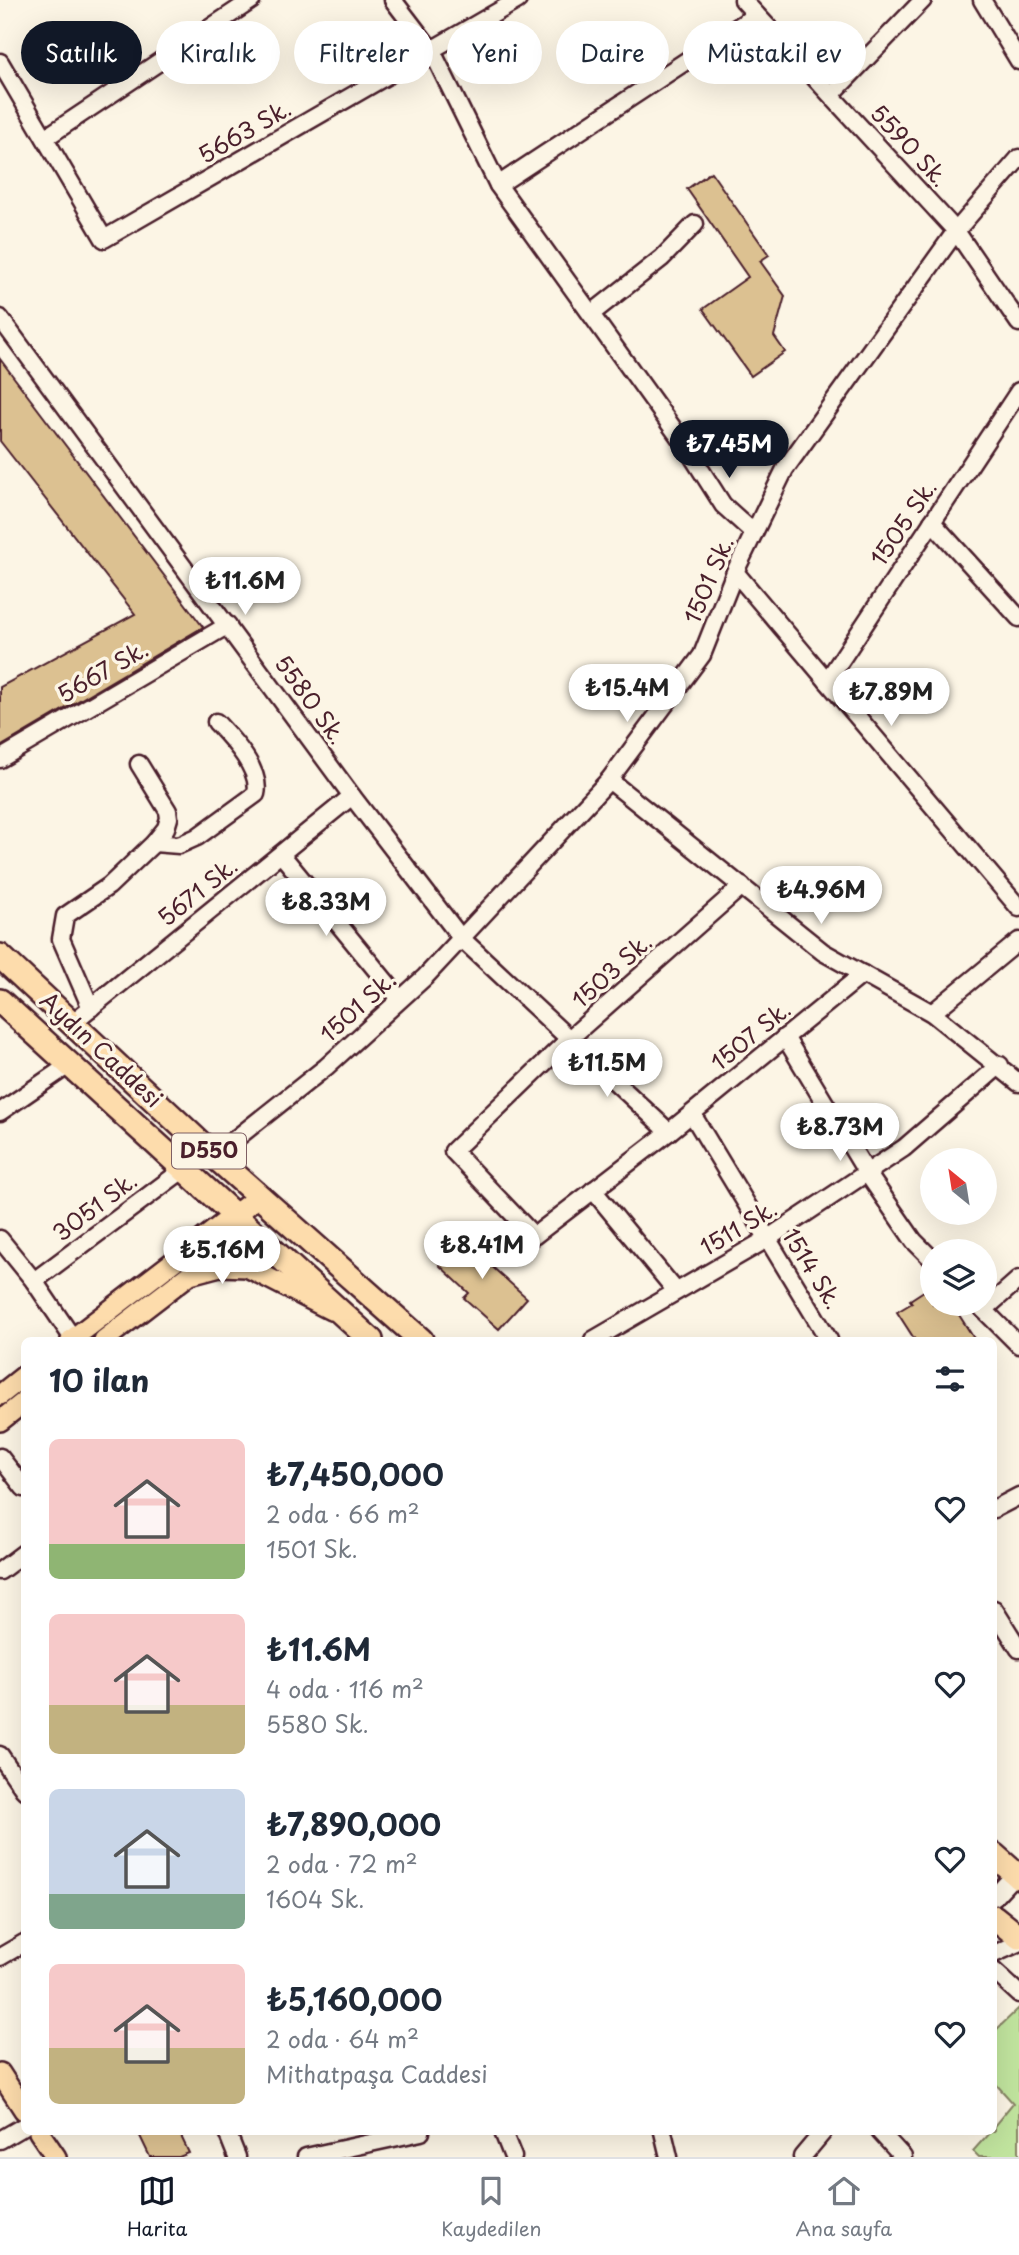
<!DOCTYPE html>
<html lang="tr">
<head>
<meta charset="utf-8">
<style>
	:root { --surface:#fff; --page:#f6f6f7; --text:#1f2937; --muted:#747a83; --line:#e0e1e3; --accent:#111827 }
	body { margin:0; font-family:"Playpen Sans",sans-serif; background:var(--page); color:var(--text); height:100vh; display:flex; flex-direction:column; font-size:26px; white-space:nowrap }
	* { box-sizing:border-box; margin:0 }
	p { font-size:23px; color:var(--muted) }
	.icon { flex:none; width:38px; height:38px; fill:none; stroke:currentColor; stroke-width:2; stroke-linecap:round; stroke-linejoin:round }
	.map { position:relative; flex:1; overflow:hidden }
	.side { position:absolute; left:21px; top:1337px; width:976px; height:798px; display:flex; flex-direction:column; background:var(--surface); border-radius:10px; box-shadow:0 7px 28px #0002 }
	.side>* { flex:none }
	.top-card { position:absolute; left:21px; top:21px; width:978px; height:63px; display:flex; gap:14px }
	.needle { width:46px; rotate:330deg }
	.fabs { position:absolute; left:920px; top:1148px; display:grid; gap:14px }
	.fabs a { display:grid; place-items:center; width:77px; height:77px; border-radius:50%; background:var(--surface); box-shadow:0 7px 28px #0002; font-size:35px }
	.price { position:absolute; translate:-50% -60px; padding:0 16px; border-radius:24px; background:#fff; color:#222; font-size:23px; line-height:46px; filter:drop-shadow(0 2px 4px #0008) }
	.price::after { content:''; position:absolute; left:50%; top:42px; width:21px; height:16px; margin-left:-10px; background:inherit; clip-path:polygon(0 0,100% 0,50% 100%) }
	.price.current { background:var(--accent); color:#fff }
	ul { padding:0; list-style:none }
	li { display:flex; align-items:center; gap:21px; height:175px; padding:0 28px }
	li span { display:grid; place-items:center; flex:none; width:196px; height:140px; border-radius:10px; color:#555 }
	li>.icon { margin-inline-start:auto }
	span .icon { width:84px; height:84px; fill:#fffc; stroke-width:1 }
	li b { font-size:30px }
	h2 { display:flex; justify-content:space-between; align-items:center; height:84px; padding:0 28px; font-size:30px }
	.chip { padding:0 24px; border-radius:32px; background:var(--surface); box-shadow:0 7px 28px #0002; font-size:24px; line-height:63px }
	.chip.current { background:var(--accent); color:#fff }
	.tab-bar { display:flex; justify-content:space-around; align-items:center; height:98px; border-top:2px solid var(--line); background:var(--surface); font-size:19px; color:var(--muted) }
	.tab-bar a { display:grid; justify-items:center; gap:4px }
	.tab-bar .current { color:var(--accent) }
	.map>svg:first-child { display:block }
	.green { fill:#c1e49e; stroke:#868264; stroke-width:2 }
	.building { fill:#dcc191; stroke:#4a1f2b; stroke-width:2 }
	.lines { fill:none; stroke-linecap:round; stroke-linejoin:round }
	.minor-casing { stroke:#4a1f2b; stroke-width:21 }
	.major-casing { stroke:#4a1f2b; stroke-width:24 }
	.highway-casing { stroke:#4a1f2b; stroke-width:28 }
	.minor { stroke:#fcf5e5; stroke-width:16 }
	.major { stroke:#fddcac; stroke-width:19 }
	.highway { stroke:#fddcac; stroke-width:23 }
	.labels { text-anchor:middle; stroke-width:7; stroke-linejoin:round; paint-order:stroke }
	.shield { fill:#fcf5e5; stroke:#7f5f63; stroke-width:2 }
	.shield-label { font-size:21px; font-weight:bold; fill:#4a1f2b }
	.street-label { font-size:23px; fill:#4a1f2b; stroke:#fcf5e5 }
</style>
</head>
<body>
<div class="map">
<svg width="1019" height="2157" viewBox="0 0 1019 2157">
	<rect width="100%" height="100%" fill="#fcf5e5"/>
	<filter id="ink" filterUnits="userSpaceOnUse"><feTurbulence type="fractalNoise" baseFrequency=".0143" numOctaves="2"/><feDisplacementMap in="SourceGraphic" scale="14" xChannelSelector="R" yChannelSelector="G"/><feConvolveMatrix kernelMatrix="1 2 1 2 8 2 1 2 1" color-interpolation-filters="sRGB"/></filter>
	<g filter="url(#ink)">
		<polygon class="green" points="1019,2008 1019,2157 979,2157 973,2151 990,2132 994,2132 994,2126 1013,2103 994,2082 994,2032"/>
		<g class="building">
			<polygon points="711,172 769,255 760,261 785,296 774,336 785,352 751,376 703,309 748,277 687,189"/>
			<polygon points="0,359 203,627 0,747 0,687 135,614 0,441"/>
			<polygon points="472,1229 488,1244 479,1255 527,1298 499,1329 464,1298 469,1293 439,1265"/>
			<polygon points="933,1285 933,1304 952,1304 975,1340 915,1340 897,1312 912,1303 910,1300"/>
			<polygon points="138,2132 179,2132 189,2153 179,2157 150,2157"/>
		</g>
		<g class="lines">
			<defs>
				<g id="minor">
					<polyline points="393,0 432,51 498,185 685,445 723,505 754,533"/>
					<polyline points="743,0 956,231 1019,323"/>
					<polyline points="982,0 1019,61"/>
					<polyline points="0,62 104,239 518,0"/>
					<polyline points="831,95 923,0"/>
					<polyline points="45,138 252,0"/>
					<polyline points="498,185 756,15"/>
					<polyline points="591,314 662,258 695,224"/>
					<polyline points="0,318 352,796 461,938 669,1132"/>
					<polyline points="932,522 1019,618"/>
					<polyline points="735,572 1019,908"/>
					<polyline points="827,681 1019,391"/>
					<polyline points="0,759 228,625"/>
					<polyline points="609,780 823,952 932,1013 1019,1083"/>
					<path d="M154 843 179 845 197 837 256 794C262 770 231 738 216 722"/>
					<polyline points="281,854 400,999"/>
					<polyline points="742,886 569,1039 453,1151 534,1236 669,1132 863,974"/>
					<polyline points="91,1008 61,939 65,916 109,886 154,843 166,828 169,818 168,811 139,764"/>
					<polyline points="932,1013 1019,941"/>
					<polyline points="72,1023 352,796"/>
					<polyline points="785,1037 867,1173 914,1241 933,1260"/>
					<polyline points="0,1112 70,1064"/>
					<polyline points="692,1114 829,1340"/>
					<polyline points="214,1156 326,1067 425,977 609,780 702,655 735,572 785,469 956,231 1019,158"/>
					<polyline points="593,1190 676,1291"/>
					<polyline points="0,1239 34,1281 74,1340"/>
					<polyline points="34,1281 184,1169"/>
					<polyline points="978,1304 1019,1345"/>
					<polyline points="984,1310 1019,1279"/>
					<polyline points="593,1340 767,1239 904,1148 1000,1065"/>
					<polyline points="0,1457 24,1488"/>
					<polyline points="994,1509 1019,1496"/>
					<polyline points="0,1571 24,1553"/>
					<polyline points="994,1609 1019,1649"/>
					<polyline points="0,1755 24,1790"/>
					<polyline points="994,1897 1019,1870"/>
					<polyline points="994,1954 1019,1943"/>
					<polyline points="0,1957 24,1943"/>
					<polyline points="994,1971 1019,1994"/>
					<polyline points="227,2132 237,2157"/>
					<polyline points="503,2132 513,2157"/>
					<polyline points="663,2132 669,2157"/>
					<polyline points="880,2132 903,2157"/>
					<polyline points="0,2140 24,2126"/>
					<polyline points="306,2157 421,2132"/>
					<polyline points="802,2157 823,2132"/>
				</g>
				<g id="major">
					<polyline points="71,1340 259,1196"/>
					<polyline points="104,1340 190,1274 220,1266 247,1267 331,1310"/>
					<polyline points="0,1395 24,1376"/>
					<polyline points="0,1421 24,1402"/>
					<polyline points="0,2073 24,2110"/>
					<polyline points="39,2132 56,2157"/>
				</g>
				<g id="highway">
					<polyline points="0,956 214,1156 421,1340"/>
					<polyline points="0,1001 371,1340"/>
					<polyline points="994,1855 1019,1877"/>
					<polyline points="994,1917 1019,1937"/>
				</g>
			</defs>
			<use href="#minor" class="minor-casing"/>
			<use href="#major" class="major-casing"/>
			<use href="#highway" class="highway-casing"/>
			<use href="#minor" class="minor"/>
			<use href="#major" class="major"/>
			<use href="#highway" class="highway"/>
		</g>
	</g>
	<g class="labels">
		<rect class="shield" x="172" y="1133.5" width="74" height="35" rx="5"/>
		<g class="shield-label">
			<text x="209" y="1158">D550</text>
		</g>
		<g class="street-label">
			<text transform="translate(245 132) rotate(-30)" y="8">5663 Sk.</text>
			<text transform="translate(909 146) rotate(47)" y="8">5590 Sk.</text>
			<text transform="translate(904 523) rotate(-56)" y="8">1505 Sk.</text>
			<text transform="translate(709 580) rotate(-67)" y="8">1501 Sk.</text>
			<text transform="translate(103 672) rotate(-30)" y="8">5667 Sk.</text>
			<text transform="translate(310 700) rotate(54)" y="8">5580 Sk.</text>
			<text transform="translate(198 892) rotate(-39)" y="8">5671 Sk.</text>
			<text transform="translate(612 971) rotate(-42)" y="8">1503 Sk.</text>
			<text transform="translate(358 1007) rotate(-42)" y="8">1501 Sk.</text>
			<text transform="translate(751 1036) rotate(-39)" y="8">1507 Sk.</text>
			<text transform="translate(101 1050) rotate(43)" y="8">Aydın Caddesi</text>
			<text transform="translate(95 1207) rotate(-37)" y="8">3051 Sk.</text>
			<text transform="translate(739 1228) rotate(-31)" y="8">1511 Sk.</text>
			<text transform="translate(812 1269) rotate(58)" y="8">1514 Sk.</text>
		</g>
	</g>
</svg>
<div class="fabs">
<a><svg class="needle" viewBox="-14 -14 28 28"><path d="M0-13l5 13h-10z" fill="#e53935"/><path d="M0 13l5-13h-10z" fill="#747a83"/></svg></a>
<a><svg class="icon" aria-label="layers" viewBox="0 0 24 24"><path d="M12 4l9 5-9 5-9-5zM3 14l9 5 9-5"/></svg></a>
</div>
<b class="price current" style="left:729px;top:480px">₺7.45M</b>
<b class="price" style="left:245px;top:617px">₺11.6M</b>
<b class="price" style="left:627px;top:724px">₺15.4M</b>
<b class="price" style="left:891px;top:728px">₺7.89M</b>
<b class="price" style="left:821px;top:926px">₺4.96M</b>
<b class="price" style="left:326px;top:938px">₺8.33M</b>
<b class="price" style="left:607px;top:1099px">₺11.5M</b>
<b class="price" style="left:840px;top:1163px">₺8.73M</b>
<b class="price" style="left:482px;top:1281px">₺8.41M</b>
<b class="price" style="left:222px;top:1286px">₺5.16M</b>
<div class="top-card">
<a class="chip current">Satılık</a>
<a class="chip">Kiralık</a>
<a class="chip">Filtreler</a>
<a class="chip">Yeni</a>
<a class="chip">Daire</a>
<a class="chip">Müstakil ev</a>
</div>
<section class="side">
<h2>10 ilan<svg class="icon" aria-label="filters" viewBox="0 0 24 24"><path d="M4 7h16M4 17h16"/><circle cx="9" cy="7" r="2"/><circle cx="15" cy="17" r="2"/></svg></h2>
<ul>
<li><span style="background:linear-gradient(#f6c9c9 75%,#8fb573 0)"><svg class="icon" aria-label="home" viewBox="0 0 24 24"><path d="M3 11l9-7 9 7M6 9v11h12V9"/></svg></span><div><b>₺7,450,000</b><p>2 oda · 66 m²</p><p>1501 Sk.</p></div><svg class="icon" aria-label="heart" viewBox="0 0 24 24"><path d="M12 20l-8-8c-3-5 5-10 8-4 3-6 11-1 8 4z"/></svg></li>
<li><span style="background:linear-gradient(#f6c9c9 65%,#c2b280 0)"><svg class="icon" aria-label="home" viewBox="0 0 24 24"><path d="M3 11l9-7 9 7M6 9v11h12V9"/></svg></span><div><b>₺11.6M</b><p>4 oda · 116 m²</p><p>5580 Sk.</p></div><svg class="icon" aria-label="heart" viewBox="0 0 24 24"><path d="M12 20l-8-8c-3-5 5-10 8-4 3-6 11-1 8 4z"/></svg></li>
<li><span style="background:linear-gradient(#c9d6e8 75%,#7fa58c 0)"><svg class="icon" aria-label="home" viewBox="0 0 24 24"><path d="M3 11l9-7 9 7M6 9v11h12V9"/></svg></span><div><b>₺7,890,000</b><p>2 oda · 72 m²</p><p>1604 Sk.</p></div><svg class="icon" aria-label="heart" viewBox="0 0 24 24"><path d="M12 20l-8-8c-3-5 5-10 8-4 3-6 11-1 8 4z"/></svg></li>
<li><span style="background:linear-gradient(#f6c9c9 60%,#c2b280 0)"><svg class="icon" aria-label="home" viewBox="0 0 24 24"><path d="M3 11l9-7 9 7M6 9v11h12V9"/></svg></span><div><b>₺5,160,000</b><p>2 oda · 64 m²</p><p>Mithatpaşa Caddesi</p></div><svg class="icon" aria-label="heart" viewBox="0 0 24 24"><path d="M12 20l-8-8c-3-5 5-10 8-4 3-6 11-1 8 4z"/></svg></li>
</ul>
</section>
</div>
<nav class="tab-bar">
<a class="current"><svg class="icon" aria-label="map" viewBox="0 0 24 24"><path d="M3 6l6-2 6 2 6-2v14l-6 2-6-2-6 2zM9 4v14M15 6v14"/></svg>Harita</a>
<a><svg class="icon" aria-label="saved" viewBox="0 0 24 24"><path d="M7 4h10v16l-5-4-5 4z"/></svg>Kaydedilen</a>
<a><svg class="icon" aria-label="home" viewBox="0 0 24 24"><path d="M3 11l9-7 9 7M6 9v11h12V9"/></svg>Ana sayfa</a>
</nav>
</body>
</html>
